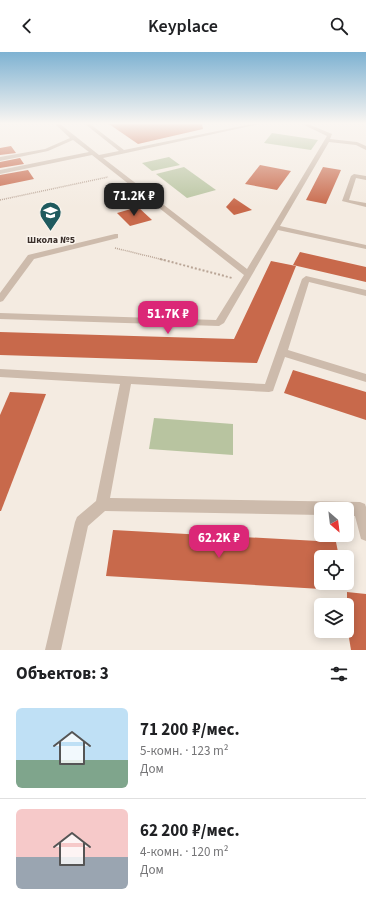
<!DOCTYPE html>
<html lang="ru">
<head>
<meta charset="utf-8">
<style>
	:root { --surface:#fff; --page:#f2f2f2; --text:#202124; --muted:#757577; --line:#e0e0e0; --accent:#db2777 }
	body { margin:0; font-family:"Source Sans 3",sans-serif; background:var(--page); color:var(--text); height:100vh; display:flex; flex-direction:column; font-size:15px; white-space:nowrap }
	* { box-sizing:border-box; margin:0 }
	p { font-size:13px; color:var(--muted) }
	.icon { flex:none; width:22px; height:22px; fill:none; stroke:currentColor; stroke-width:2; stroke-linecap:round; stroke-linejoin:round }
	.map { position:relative; height:598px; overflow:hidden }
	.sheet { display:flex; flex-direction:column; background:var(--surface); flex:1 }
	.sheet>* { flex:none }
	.needle { width:26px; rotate:152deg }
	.tools { position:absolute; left:314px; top:450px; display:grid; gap:8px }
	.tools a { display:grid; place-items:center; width:40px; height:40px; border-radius:6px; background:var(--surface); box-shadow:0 2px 10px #0003; font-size:20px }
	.price { position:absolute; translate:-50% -34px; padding:0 9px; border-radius:8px; background:var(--accent); color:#fff; font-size:13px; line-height:26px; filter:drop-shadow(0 1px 2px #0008) }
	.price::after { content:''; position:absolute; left:50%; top:24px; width:12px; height:9px; margin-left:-6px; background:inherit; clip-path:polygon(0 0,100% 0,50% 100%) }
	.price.current { background:#222; color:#fff }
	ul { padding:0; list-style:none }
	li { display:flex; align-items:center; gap:12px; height:100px; padding:0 16px }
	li+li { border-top:1px solid var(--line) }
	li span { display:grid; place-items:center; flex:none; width:112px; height:80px; border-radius:6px; color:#555 }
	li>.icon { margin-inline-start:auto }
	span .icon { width:48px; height:48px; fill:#fffc; stroke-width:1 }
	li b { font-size:17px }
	h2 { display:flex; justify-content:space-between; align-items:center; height:48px; padding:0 16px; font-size:17px }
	header { display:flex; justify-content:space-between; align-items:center; height:52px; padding:0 16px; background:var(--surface); font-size:18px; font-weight:600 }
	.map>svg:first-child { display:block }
	.green { fill:#b8c4a0 }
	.building { fill:#c8694b }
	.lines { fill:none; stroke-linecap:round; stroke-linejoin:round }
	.path-far1 { stroke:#b9a596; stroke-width:1.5; stroke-dasharray:1 1; stroke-linecap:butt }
	.path { stroke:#b9a596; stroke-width:2; stroke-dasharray:2 2; stroke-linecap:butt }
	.minor { fill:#cdbbac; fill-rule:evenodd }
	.labels { text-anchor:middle; stroke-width:3; stroke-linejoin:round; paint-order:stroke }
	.far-poi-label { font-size:10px; font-weight:bold; fill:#3b302b; stroke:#fbf5ee }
</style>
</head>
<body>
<header><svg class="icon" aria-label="back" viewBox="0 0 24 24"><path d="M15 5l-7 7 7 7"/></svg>Keyplace<svg class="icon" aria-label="search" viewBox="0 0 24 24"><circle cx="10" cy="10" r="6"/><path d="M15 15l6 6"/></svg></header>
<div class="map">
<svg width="366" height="598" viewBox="0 0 366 598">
	<rect width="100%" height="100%" fill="#f4ebe1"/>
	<g class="green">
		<polygon points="272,81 318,88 311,98 264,91"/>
		<polygon points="169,105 180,113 152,119 142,111"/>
		<polygon points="184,115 216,138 187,146 156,122"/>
		<polygon points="154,366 233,372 233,403 149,397"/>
	</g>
	<g class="building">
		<polygon points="109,72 202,72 203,77 138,92"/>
		<polygon points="11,94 16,101 0,103 0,96"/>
		<polygon points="20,106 24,112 0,116 0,110"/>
		<polygon points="260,113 291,119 277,138 245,132"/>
		<polygon points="323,115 341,118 326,152 306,148"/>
		<polygon points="28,118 34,127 0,134 0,123"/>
		<polygon points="234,146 252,158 234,163 226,155"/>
		<polygon points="138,155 152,168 130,174 117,161"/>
		<polygon points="300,200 366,215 366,230 293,213"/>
		<polygon points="271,209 296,214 257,311 0,303 0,280 234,287"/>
		<polygon points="293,318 366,340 366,368 284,341"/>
		<polygon points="10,340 46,342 1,459 0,459 0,363"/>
		<polygon points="113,478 336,490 339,505 321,505 321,537 106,524"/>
		<polygon points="347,540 366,542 366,598 351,598 347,574"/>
	</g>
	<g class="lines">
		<g class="path-far1">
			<polyline points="0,148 108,125"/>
			<polyline points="115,196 164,208"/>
		</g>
		<polyline class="path" points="160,207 232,226"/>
		<g class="minor">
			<polygon points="55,72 60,72 99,103 119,99 85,72 90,72 124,98 252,72 260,72 103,106 247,217 327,84 302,72 308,72 332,82 330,87 357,90 366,94 366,98 356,93 329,90 280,174 366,193 366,197 278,178 224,271 219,274 0,267 0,261 216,268 244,223 92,103 0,122 0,118 89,100 73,88 48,99 0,109 0,105 45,97 70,86"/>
			<polygon points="354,122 366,124 366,128 356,126 349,148 366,151 366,155 342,149 351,124"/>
			<polygon points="115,182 118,182 118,186 34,207 3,249 0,250 0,241 28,203"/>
			<polygon points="306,224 366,238 366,244 309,230 288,298 366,322 366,330 285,305 274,336 273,339 269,340 131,332 110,446 360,450 365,452 366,455 366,489 361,487 355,464 347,464 347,457 321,457 321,463 105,459 88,474 61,598 45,598 75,470 77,465 96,449 120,332 0,325 0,317 265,332 302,227"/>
		</g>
	</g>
	<linearGradient id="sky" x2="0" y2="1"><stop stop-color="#7eb2d2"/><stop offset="0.46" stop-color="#faf6f2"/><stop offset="1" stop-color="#faf6f2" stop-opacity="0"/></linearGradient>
	<rect width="366" height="155" fill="url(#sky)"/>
	<defs>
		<symbol id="school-pin" viewBox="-11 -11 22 30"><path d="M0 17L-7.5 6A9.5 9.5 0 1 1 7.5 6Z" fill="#1f5a5e" stroke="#fbf5ee"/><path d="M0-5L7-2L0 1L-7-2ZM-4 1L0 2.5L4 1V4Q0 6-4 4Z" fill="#fff"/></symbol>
	</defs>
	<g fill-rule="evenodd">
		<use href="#school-pin" x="38" y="148" width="25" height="34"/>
	</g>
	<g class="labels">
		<g class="far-poi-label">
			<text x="51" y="191">Школа №5</text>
		</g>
	</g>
</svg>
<div class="tools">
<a><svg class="needle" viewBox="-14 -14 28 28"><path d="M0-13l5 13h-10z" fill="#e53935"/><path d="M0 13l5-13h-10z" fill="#757577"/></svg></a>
<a><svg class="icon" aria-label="locate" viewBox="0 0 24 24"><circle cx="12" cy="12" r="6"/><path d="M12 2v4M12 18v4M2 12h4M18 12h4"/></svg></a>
<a><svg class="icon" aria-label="layers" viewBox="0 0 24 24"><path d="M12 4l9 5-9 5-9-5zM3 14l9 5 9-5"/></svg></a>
</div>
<b class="price current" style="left:134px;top:165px">71.2K ₽</b>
<b class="price" style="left:168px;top:283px">51.7K ₽</b>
<b class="price" style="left:219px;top:507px">62.2K ₽</b>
</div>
<section class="sheet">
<h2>Объектов: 3<svg class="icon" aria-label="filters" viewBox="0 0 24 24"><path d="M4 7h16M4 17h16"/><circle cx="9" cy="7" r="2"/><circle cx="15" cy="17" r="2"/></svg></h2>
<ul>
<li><span style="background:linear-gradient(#bfe0f5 65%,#7fa58c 0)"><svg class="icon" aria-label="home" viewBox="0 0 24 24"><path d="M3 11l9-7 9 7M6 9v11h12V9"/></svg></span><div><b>71 200 ₽/мес.</b><p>5-комн. · 123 m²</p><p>Дом</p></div></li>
<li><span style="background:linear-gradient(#f6c9c9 60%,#9aa5b1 0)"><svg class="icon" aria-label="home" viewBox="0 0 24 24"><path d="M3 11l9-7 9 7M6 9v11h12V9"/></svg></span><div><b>62 200 ₽/мес.</b><p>4-комн. · 120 m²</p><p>Дом</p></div></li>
</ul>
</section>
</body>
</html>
